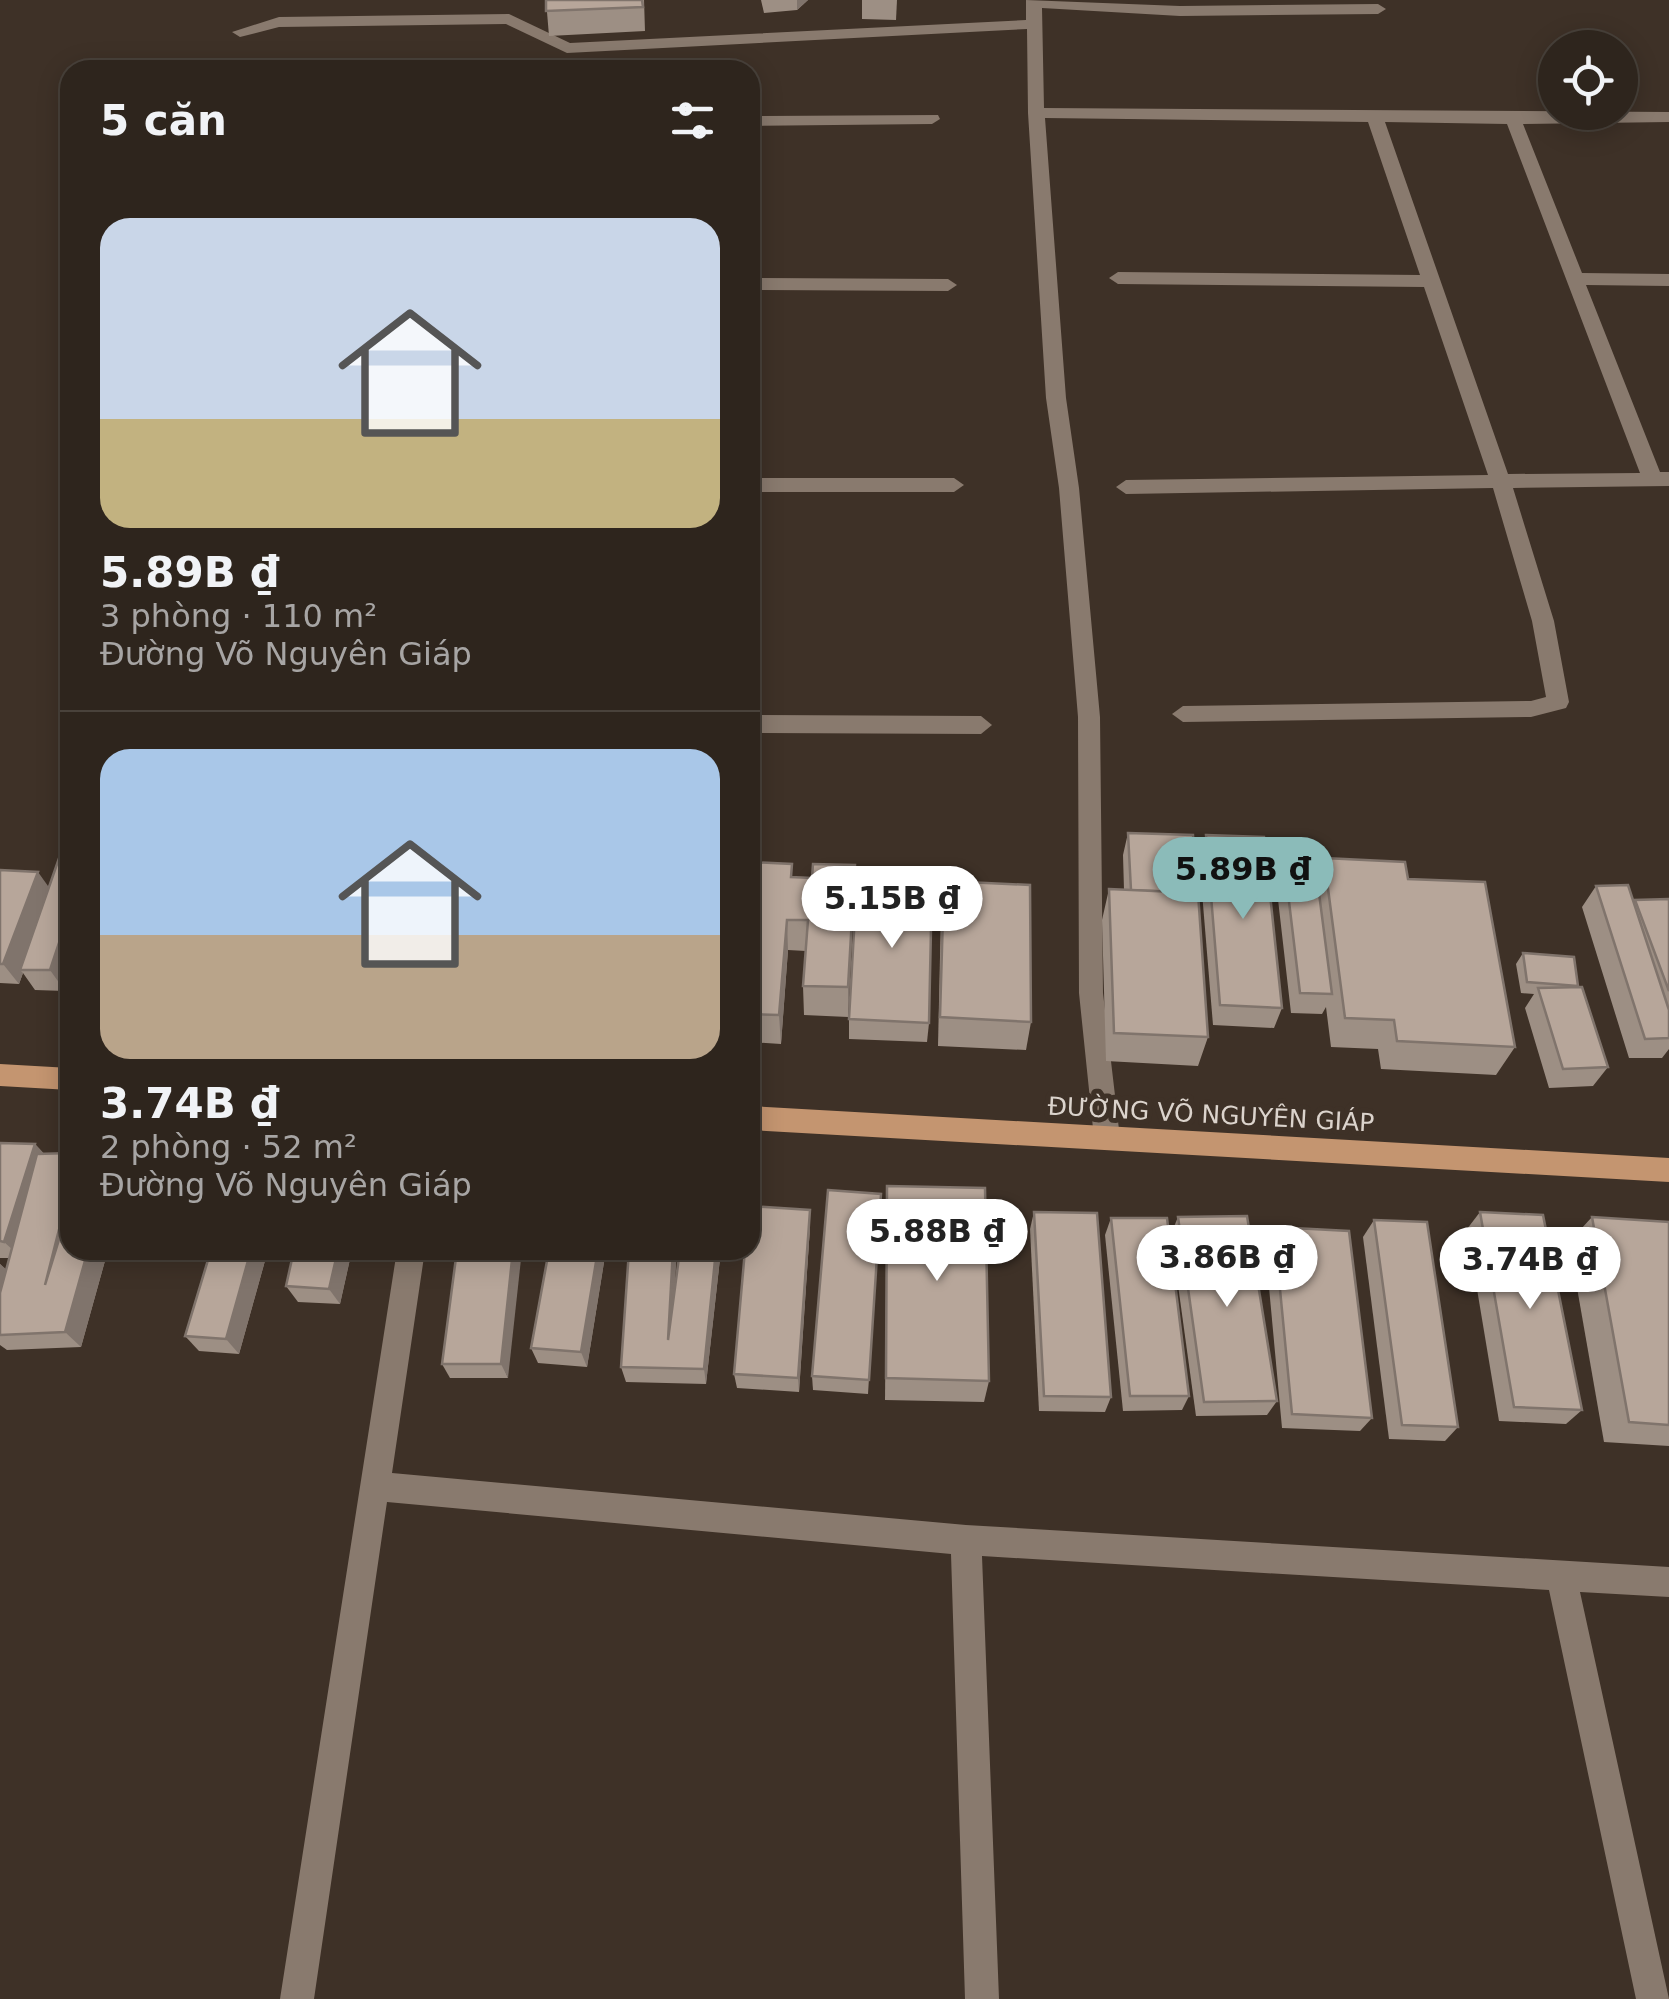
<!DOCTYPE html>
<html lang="vi">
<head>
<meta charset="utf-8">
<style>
	:root { --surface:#2e251d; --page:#362d26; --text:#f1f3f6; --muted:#a7a5a4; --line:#49423b; --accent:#8bbbb9 }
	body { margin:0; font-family:"DejaVu Sans",sans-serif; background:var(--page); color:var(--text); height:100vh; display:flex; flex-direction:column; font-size:38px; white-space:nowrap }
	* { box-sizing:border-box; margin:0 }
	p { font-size:32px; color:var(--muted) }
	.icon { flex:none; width:55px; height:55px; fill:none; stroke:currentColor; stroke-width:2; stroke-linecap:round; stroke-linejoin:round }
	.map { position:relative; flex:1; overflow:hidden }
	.drawer { position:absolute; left:60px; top:60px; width:700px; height:1200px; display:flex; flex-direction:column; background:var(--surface); border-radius:30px; box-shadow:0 5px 25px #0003,0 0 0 2px var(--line) }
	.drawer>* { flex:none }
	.fabs { position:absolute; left:1538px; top:30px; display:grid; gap:20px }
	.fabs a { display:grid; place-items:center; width:100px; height:100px; border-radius:50%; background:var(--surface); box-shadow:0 5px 25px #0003,0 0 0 2px var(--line); font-size:50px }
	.price { position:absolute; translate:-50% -85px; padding:0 22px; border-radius:35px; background:#fff; color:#222; font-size:32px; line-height:65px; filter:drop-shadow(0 2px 5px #0008) }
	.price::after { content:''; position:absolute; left:50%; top:60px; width:30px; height:22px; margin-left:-15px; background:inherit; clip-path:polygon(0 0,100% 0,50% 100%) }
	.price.selected { background:var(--accent); color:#111 }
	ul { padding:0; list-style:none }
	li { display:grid; align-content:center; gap:20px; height:530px; padding:0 40px }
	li+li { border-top:2px solid var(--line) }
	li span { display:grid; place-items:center; height:310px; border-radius:30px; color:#555 }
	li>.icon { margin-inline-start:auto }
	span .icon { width:180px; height:180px; fill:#fffc; stroke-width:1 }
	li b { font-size:42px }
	h2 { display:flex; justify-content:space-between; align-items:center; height:120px; padding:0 40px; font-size:42px }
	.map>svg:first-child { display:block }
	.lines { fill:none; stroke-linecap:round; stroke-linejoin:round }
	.minor { fill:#897a6e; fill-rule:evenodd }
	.major { fill:#c49570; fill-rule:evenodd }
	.wall { fill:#9d8f84 }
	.shaded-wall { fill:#80746c }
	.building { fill:#b7a69a; stroke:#80746c; stroke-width:2.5 }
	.labels { text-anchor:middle; stroke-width:10; stroke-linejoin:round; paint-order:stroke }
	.street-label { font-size:25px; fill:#dbd3cc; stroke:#3e3127 }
</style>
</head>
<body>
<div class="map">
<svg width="1669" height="1999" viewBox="0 0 1669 1999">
	<rect width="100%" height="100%" fill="#3e3127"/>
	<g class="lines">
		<g class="minor">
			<path d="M1026 0 1180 6 1378 4 1386 9 1378 14 1180 16 1042 8 1044 108 1669 112V122L1523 124 1582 273 1669 274V286L1586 285 1660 472H1669V486L1513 488 1554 621 1569 702 1566 708 1531 717 1183 722 1172 714 1183 706 1531 701 1546 697 1532 621 1493 488 1126 494 1116 487 1126 480 1488 475 1424 287 1118 284 1109 278 1118 272 1420 275 1368 122 1045 118 1066 398 1079 488 1100 717 1103 993 1120 1138 1116 1146 1107 1150 1098 1146 1094 1138 1079 993 1078 717 1059 488 1046 398 1028 113 1027 29 567 53 506 24 279 27 240 37 232 32 279 17 509 14 570 43 1026 20ZM1385 122 1507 124 1640 473 1508 474Z"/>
			<polygon points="938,115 940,119 932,124 750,126 750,116"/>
			<polygon points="750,278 948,279 957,285 948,291 750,290"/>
			<polygon points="750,478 954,478 964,485 954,492 750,492"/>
			<polygon points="750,715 981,716 992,725 981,734 750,733"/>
			<polygon points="397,1250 425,1250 392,1473 966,1525 1669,1567 1669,1597 1580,1592 1669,1999 1636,1999 1549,1590 982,1556 999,1999 965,1999 951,1554 387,1502 314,1999 280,1999"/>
		</g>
		<g class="major">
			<polygon points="0,1064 70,1068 70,1090 0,1086"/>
			<polygon points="750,1106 1669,1158 1669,1182 750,1130"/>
		</g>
	</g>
	<g class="wall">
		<polygon points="546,0 644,0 645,31 549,36"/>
		<polygon points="761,0 808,0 797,10 764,13"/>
		<polygon points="862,0 897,0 896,20 862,19"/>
		<polygon points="1128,833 1208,1037 1198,1066 1106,1061 1102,920 1109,889 1124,890 1123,855"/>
		<polygon points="1206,835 1282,1008 1274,1028 1213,1025 1199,856"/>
		<polygon points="70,845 70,989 67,984 65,991 35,990 23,973 19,984 0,983 0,870 49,888"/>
		<polygon points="1324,858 1408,879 1515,1047 1496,1075 1381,1069 1378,1049 1331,1047 1326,1007 1322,1014 1291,1013 1276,882 1284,860 1317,876"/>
		<polygon points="750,862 854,897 848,1017 804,1015 803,986 806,951 788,950 781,1044 750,1042"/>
		<polygon points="944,881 1031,1022 1026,1050 938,1046 941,912"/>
		<polygon points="1596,886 1634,903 1635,900 1669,899 1669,1049 1662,1058 1629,1058 1582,907"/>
		<polygon points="1523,953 1578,986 1608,1067 1593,1086 1549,1088 1525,1008 1534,994 1521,993 1516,964"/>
		<polygon points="849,1019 929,1023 927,1042 849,1039"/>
		<polygon points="0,1143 35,1144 44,1154 70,1250 108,1250 81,1347 7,1350 0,1345 0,1264 6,1270 9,1258 0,1258"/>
		<polygon points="887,1186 989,1381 984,1402 885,1400"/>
		<polygon points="881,1194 868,1394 813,1390 812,1376"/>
		<polygon points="810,1210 810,1227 799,1392 737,1388 734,1374"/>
		<polygon points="1034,1212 1111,1397 1105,1412 1039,1411 1030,1229"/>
		<polygon points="1480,1212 1582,1410 1566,1424 1499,1421 1467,1229"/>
		<polygon points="1178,1217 1277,1401 1267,1415 1196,1416 1171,1234"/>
		<polygon points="1592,1217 1669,1222 1669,1446 1604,1442 1569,1242"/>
		<polygon points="1111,1218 1189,1396 1182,1410 1123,1411 1105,1235"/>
		<polygon points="1374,1220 1458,1427 1445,1441 1389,1439 1363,1237"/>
		<polygon points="1274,1227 1372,1418 1360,1431 1282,1428 1265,1244"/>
		<polygon points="211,1250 268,1250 239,1354 199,1351 185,1336"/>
		<polygon points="294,1250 352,1250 340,1304 298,1302 286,1286"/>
		<polygon points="457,1250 508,1378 450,1378 442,1364"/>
		<polygon points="549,1250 606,1250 587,1367 538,1363 531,1348"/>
		<polygon points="721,1250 706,1384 626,1382 621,1367 675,1284"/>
	</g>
	<g class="shaded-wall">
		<polygon points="797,0 808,0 797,10"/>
		<polygon points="855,865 854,897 848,1017 848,987"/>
		<polygon points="38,872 53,893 20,970 23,973 19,984 3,964"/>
		<polygon points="70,910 70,971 57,971 67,984 65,991 50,970"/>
		<polygon points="787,920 788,950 781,1044 779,1015"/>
		<polygon points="35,1144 52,1162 22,1258 4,1242"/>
		<polygon points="70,1186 70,1250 45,1285"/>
		<polygon points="810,1210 810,1227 799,1392 798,1378"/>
		<polygon points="88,1250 108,1250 81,1347 65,1332"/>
		<polygon points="251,1250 268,1250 239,1354 226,1339"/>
		<polygon points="338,1250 352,1250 340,1304 329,1289"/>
		<polygon points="513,1250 522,1250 508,1378 501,1364"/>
		<polygon points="598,1250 606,1250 587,1367 581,1352"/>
		<polygon points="673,1250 677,1250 671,1355 668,1340"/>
		<polygon points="716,1250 721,1250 706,1384 704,1369"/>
		<polygon points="0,1264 7,1270 0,1294"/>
	</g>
	<g class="building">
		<polygon points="546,0 642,0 643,7 546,11"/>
		<polygon points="1128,833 1193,835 1197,893 1131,890"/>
		<polygon points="1206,835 1264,837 1282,1008 1220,1005"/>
		<polygon points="64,844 70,845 70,910 50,970 20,970"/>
		<polygon points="1324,858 1405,862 1408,879 1485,882 1515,1047 1397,1041 1394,1020 1345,1018"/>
		<polygon points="1284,860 1315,862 1332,994 1300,993"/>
		<polygon points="750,862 792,864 791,877 812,878 813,864 855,865 848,987 803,986 808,920 787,920 779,1015 750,1014"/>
		<polygon points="0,870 38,872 3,964 0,964"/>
		<polygon points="857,879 932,881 929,1023 849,1019"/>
		<polygon points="944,881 1030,885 1031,1022 940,1017"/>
		<polygon points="1628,885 1669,1010 1669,1038 1645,1039 1596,886"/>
		<polygon points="1109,889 1198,893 1208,1037 1114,1033"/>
		<polygon points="1669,899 1669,991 1635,900"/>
		<polygon points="70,931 70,971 57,971"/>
		<polygon points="1523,953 1574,957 1578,986 1527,982"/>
		<polygon points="1582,987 1608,1067 1563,1069 1538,988"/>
		<polygon points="0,1143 35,1144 4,1242 0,1241"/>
		<polygon points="70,1153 70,1186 45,1285 70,1204 70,1250 88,1250 65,1332 0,1335 0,1293 37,1154"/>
		<polygon points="887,1186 985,1188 989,1381 886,1378"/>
		<polygon points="828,1190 881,1194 869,1380 812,1376"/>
		<polygon points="750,1206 810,1210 798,1378 734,1374 745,1250 750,1250"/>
		<polygon points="1034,1212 1097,1213 1111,1397 1044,1396"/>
		<polygon points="1480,1212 1543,1215 1582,1410 1514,1407"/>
		<polygon points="1247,1216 1277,1401 1204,1402 1178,1217"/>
		<polygon points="1592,1217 1669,1222 1669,1425 1629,1422"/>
		<polygon points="1111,1218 1167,1218 1189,1396 1130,1396"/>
		<polygon points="1374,1220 1427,1222 1458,1427 1402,1425"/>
		<polygon points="1274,1227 1349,1231 1372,1418 1292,1414"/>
		<polygon points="211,1250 251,1250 226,1339 185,1336"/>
		<polygon points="294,1250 338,1250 329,1289 286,1286"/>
		<polygon points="457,1250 513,1250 501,1364 442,1364"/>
		<polygon points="549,1250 598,1250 581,1352 531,1348"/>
		<polygon points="629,1250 673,1250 668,1340 680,1250 716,1250 704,1369 621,1367"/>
	</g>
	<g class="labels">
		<g class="street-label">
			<text transform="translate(1211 1114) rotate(3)" y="9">ĐƯỜNG VÕ NGUYÊN GIÁP</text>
		</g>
	</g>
</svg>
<div class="fabs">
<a><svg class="icon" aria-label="locate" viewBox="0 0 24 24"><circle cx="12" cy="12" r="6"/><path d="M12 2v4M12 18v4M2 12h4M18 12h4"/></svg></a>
</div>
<b class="price selected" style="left:1243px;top:922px">5.89B ₫</b>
<b class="price" style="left:892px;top:951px">5.15B ₫</b>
<b class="price" style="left:937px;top:1284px">5.88B ₫</b>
<b class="price" style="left:1227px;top:1310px">3.86B ₫</b>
<b class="price" style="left:1530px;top:1312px">3.74B ₫</b>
<section class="drawer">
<h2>5 căn<svg class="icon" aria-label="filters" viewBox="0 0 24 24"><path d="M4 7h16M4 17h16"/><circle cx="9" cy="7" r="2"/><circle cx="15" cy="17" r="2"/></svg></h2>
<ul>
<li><span style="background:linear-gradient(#c9d6e8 65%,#c2b280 0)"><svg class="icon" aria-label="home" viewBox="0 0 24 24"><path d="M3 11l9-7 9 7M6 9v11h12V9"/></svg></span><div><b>5.89B ₫</b><p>3 phòng · 110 m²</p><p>Đường Võ Nguyên Giáp</p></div></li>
<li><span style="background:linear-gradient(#a9c7e8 60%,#b9a48a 0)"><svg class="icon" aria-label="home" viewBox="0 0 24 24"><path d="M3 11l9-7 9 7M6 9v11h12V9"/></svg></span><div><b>3.74B ₫</b><p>2 phòng · 52 m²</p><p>Đường Võ Nguyên Giáp</p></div></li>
</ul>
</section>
</div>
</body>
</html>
